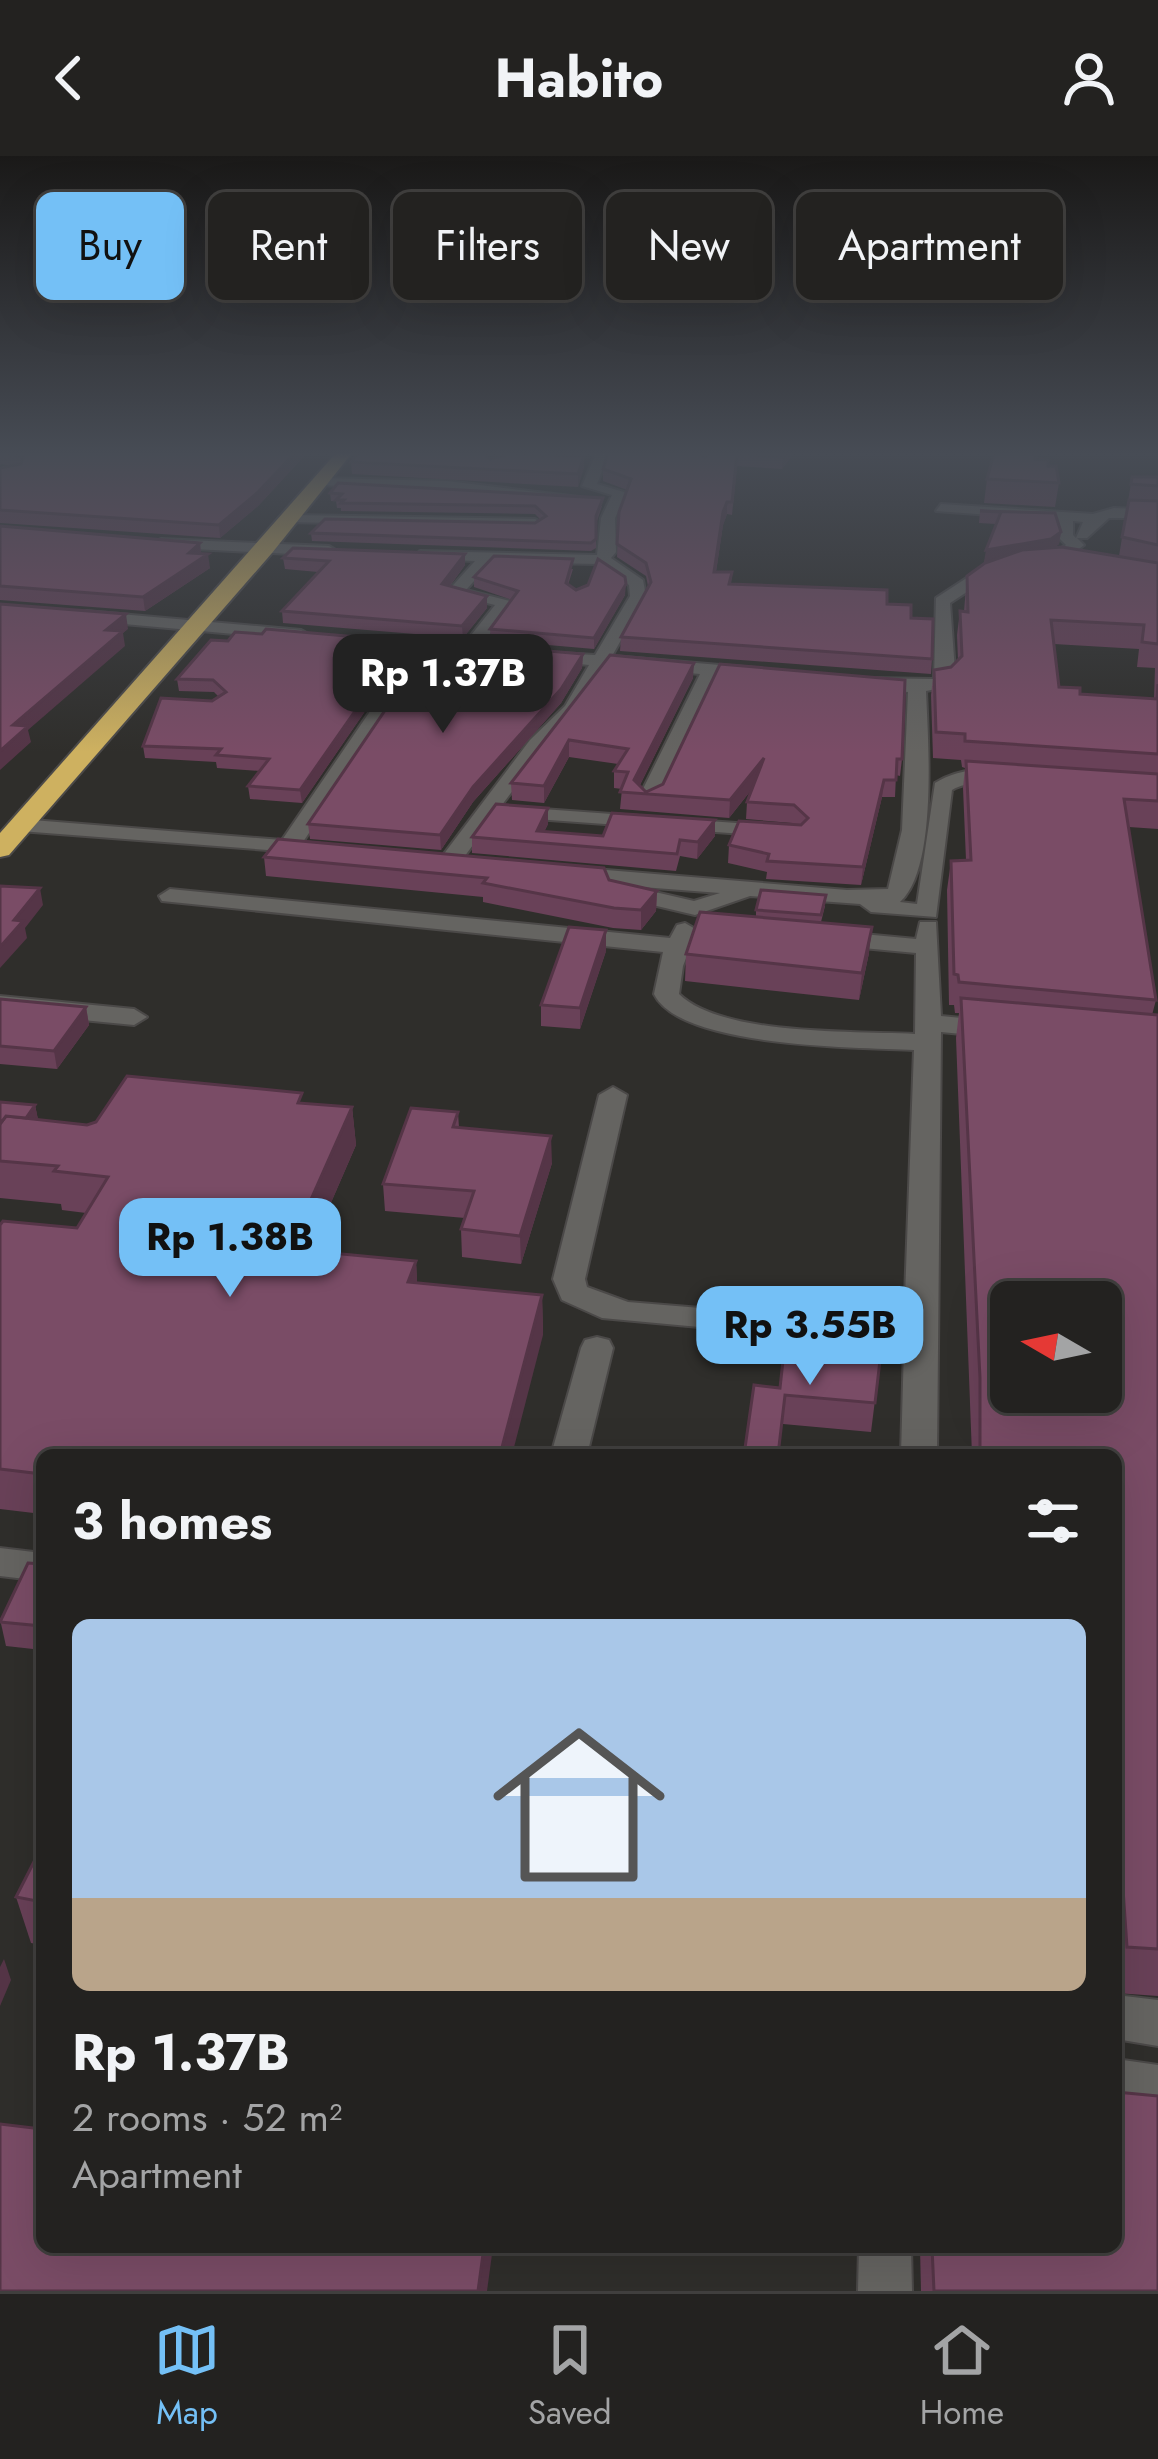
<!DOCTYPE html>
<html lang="en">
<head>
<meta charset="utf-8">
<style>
	:root { --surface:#232220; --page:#2b2a29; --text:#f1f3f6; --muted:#a3a4a5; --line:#403f3e; --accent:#74c0f6 }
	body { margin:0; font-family:Jost,sans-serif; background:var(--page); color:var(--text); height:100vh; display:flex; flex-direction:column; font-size:45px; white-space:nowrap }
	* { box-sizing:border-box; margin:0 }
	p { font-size:39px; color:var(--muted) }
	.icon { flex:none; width:66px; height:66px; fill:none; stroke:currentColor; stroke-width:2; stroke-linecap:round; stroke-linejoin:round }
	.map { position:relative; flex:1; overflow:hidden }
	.sheet { position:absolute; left:36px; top:1293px; width:1086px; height:804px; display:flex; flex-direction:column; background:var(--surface); border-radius:18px; box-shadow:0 12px 48px #0002,0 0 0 3px var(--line) }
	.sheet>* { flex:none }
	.guide { position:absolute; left:36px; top:36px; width:1086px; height:108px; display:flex; gap:24px }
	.needle { width:78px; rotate:279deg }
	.buttons { position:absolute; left:990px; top:1125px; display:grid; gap:24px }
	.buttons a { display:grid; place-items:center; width:132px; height:132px; border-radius:18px; background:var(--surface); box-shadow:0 12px 48px #0002,0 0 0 3px var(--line); font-size:60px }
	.price { position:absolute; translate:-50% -102px; padding:0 27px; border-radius:24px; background:var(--accent); color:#111; font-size:39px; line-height:78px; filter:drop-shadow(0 3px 6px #0008) }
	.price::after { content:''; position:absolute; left:50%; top:72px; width:36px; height:27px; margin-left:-18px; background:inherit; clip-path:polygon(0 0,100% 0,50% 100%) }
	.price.on { background:#222; color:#fff }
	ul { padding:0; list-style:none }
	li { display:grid; align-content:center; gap:24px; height:636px; padding:0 36px }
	li span { display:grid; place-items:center; height:372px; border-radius:18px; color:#555 }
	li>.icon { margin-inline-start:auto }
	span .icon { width:216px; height:216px; fill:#fffc; stroke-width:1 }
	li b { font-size:51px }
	h2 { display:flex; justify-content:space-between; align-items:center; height:144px; padding:0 36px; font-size:51px }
	.tag { padding:0 42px; border-radius:18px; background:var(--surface); box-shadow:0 12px 48px #0002,0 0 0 3px var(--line); font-size:42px; line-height:108px }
	.tag.on { background:var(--accent); color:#111 }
	header { display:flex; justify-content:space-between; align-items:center; height:156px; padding:0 36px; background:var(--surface); font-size:54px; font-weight:700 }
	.dock { display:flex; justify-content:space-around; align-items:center; height:168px; border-top:3px solid var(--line); background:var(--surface); font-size:33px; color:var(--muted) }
	.dock a { display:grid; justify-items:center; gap:6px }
	.dock .on { color:var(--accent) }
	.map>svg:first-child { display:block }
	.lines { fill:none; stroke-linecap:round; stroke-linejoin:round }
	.minor-casing { stroke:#4b4948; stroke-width:4 }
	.highway-casing { stroke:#4b4948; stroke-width:4 }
	.minor { fill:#656461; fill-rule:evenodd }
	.highway { fill:#ceb160; fill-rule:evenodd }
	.wall { fill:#694158; fill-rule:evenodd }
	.shaded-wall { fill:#553547 }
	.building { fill:#7a4c66; stroke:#553547; stroke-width:3; fill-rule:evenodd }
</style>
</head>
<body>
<header><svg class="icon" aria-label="back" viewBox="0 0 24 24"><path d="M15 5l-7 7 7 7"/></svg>Habito<svg class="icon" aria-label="person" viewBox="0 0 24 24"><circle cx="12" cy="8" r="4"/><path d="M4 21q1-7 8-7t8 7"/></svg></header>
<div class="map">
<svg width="1158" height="2135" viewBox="0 0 1158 2135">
	<rect width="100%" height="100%" fill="#2f2e2b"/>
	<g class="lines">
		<defs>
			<g id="minor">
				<path d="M596 297H609L597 328 627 337 615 362 616 396 611 402 643 424 646 440 612 500 756 512 765 517 756 522 717 519 658 643 648 649 638 643 700 518 607 510C577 562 536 603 501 650L777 670 788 676 785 681 508 661 498 655 456 712H440L437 707 530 584 565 550 589 509 540 504V496L595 499 630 440 629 429 599 408 491 406 466 434 514 446 475 498 429 496 303 686 321 688V698L20 675 9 669 20 663 282 684 412 494 361 489V481L464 488 495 449 446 437 475 405 425 403 417 398 420 395 597 399 601 362 612 339 582 330Z"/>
				<polygon points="321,322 447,325 579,341 572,345 447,333 316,329"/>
				<path d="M941 348 1093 358 1114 352 1158 354V362H1109L1087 382H1077L1084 389 1062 406 996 417 950 447 955 515 947 531 926 535C928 585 938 712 900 746L917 748 935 627C956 613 995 608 1016 622 998 635 972 621 952 634L936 761 871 756 860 748 750 740 695 759 610 739 607 734 613 728 562 723 559 718 570 711 847 734 888 733 902 674 908 536 863 532 854 527 863 522 934 523 936 442 985 410 1051 399 1066 389 1058 381V364L936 355ZM1073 365 1083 366 1076 382 1073 379ZM629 730 720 737 694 745Z"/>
				<polygon points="291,359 535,363 542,367 535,371 286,366"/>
				<polygon points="161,383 329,390 337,395 329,400 156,391 153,388"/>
				<polygon points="86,455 301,474 310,479 301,484 80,464 78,460"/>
				<path d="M170 733 670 782 677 769 685 767 697 774 683 810 679 838C722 880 856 875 915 878L916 797 831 789 819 782 831 775 916 783 920 766H936L941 860 993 865 1006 873 993 881 941 876 937 1299H901L904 1190 602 1162 562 1144 553 1123 599 939 613 931 627 939 585 1123 587 1131 628 1146 904 1169 914 894C859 891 680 892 654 838L663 796 162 745 159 740Z"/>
				<polygon points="0,840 134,853 147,861 134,869 0,856"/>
				<polygon points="597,1181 609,1184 613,1192 587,1299 551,1299 581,1192 585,1184"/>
				<polygon points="0,1392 42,1397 42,1425 0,1420"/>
				<polygon points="1116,1839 1158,1844 1158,1890 1116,1883"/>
				<polygon points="1116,1903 1158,1909 1158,1957 1116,1951"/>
				<polygon points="859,2091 911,2091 912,2135 858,2135"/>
			</g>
			<polygon id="highway" points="336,297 352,297 272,397 9,699 0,701 0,677"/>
		</defs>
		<use href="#minor" class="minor-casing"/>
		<use href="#highway" class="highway-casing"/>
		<use href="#minor" class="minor"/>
		<use href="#highway" class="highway"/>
	</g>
	<g class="wall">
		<polygon points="0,297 307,297 258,350 220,382 0,367 0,312 11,310 1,308 0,309"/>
		<polygon points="710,297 794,297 782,313 737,310 732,359 727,358 723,369 716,416 732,416 731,428 887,448 911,462 932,503 931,518 620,495 621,481 648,430 646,420 617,401 619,356 627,334 603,325 603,313 705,301"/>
		<polygon points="584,300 584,311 578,331 352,318 351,306"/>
		<polygon points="1035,303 1048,310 1059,327 1055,351 984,347 987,323"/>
		<path d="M1132 321H1158V673L1129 671 1156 844 1152 859H1158V1840L1116 1837V1299H972L956 882 959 857H955L954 849H949L947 734 951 705 966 704 963 632 965 612 962 611 961 604 933 602 931 539 934 514 951 511 958 504 957 479 960 455H964L967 420 996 404 984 406 996 368 979 367 980 355 1055 357 1061 376 1059 388 1054 392 1119 400ZM1054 488 1139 493 1137 511 1155 512 1154 543 1080 538 1059 531Z"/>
		<polygon points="330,337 602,350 596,368 596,392 591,395 312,385 311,377 535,367 541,364 535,358 341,355 341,352 337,352 336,345 331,345"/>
		<polygon points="0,370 200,387 201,398 210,412 145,455 0,444"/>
		<polygon points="465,398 465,409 450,430 487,440 487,452 463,482 283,467 282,455 318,416 285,413 283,402"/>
		<polygon points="573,413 568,429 576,434 625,439 594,493 491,484 490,473 512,444 474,431 474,421"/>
		<polygon points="405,497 302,647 250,643 248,630 260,615 217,612 216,606 145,602 143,590 219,541 214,536 179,535 177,523"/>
		<polygon points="583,498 582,512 561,547 473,646 441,694 310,683 308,668"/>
		<polygon points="610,499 693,522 640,629 646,636 902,603 900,620 896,619 895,641 882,641 861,729 766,723 767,716 728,707 729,689 795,669 792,667 746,663 747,646 752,633 729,662 620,653 622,633 614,632 614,615 618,608 569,601 544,647 512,644 511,627"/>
		<polygon points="548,668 544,676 603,680 715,680 697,703 680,700 676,715 472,697 472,681"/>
		<polygon points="264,701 609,724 657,735 656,755 641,774 613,772 483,746 483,741 266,720"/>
		<polygon points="825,750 821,766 869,797 859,844 685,825 686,798 756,761 756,754"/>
		<polygon points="606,795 580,873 541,870 541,849"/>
		<polygon points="0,843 86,851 89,869 57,913 0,908"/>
		<polygon points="0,946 35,949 38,964 87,969 304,947 352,951 356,989 310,1095 416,1105 417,1127 542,1139 543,1179 42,1299 42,1358 0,1353 0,1069 77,1072 86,1057 62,1054 61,1048 0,1042"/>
		<polygon points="458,956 459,972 552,1007 521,1108 462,1101 461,1073 465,1062 385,1055 383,1028"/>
		<polygon points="881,1196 871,1276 783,1268 780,1232"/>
		<polygon points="42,1408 42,1494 6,1490 0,1463"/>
		<polygon points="42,1690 42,1789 31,1787 16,1741"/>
		<polygon points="920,2091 1116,2091 1158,2135 921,2135"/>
	</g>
	<g class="shaded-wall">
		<polygon points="295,297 307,297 258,350 220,382 219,369"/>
		<polygon points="786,297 794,297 782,313 783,301"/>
		<polygon points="584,300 584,311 578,331 578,318"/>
		<polygon points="727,346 727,358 723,369 714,429 723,356"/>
		<polygon points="1061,376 1059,388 1049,395 984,406 986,394"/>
		<polygon points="200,387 201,400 208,398 210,412 145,455 143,441"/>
		<polygon points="465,398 465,409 442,440 442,428"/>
		<polygon points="626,428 625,439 594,493 594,482"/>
		<polygon points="487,440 487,452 463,482 462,470"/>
		<polygon points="126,458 128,473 123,477 125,490 28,574 31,586 0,614 0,595 13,569 106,474"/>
		<polygon points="404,485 405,497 302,647 300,634"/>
		<polygon points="583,498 582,512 561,547 473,646 441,694 440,679 473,631"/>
		<polygon points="694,507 693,522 636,637 634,624"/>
		<polygon points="569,584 569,601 544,647 544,630"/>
		<polygon points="764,602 763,619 729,662 730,644"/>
		<polygon points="884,624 882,641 861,729 863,711"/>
		<polygon points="548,652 548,668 539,686 537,675"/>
		<polygon points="715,664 715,680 697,703 698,686"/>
		<polygon points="40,732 43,749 25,772 27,782 0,812 0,791 14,764"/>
		<polygon points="657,735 656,755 641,774 641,754"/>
		<polygon points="872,771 869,797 859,844 862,817"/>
		<polygon points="606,774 606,795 580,873 580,852"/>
		<polygon points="86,851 89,869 57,913 54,895"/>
		<polygon points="35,949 39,968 16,975"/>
		<polygon points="352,951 356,989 294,1132 289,1093"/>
		<polygon points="551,980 552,1007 521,1108 520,1080"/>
		<polygon points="416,1105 418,1145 408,1126"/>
		<polygon points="542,1139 543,1179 512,1299 500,1299"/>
		<polygon points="4,1803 11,1824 0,1850 0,1811"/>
		<polygon points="484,2091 493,2091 487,2135 478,2135"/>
	</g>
	<g class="building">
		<polygon points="4,297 295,297 257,337 219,369 0,354 0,312 21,308 23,301"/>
		<polygon points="358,297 484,297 490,303 507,298 584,300 578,318 351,306"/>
		<polygon points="608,297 696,297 705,301 710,297 786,297 783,301 737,298 732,346 727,346 723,356 714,416 732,416 729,428 887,434 887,448 911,449 911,462 933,463 932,503 621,481 651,426 646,407 617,388 619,356 631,323 603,313"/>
		<polygon points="994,297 1036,297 1035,303 1048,304 1048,310 1056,310 1059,327 987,323"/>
		<polygon points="1132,321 1158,321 1158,330 1131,328"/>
		<polygon points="338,327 603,342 596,360 596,383 591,387 311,377 325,363 535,367 546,360 535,350 341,347 344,344 336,344 342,338 330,337"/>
		<polygon points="1129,344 1158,345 1158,389 1122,381"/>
		<polygon points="980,355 1055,357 1061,376 1051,383 986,394 1001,356"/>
		<polygon points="0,370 200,387 189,397 208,398 143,441 0,430"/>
		<polygon points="1062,391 1158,407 1158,488 1142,486 1144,469 1051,464 1059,531 1080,532 1080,538 1157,543 1158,528 1158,598 965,585 965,578 936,576 934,514 951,511 962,500 960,455 968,456 967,420 985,407 1022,394"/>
		<polygon points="293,392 465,398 442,428 487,440 462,470 282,455 329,405 283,402"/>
		<polygon points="494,400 573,403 566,427 576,434 588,429 598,403 625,421 626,428 594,482 490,473 518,435 474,421"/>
		<polygon points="0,448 126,458 106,474 123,475 13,569 28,570 0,595"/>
		<polygon points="266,473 404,485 300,634 248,630 269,603 216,599 221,593 143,590 161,542 212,545 226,536 213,524 177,523 211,484 228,485 235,476 262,478"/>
		<polygon points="432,485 583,498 561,533 473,631 440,679 308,668"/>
		<polygon points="610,499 694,507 634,624 646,636 663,628 720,508 905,524 902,603 897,603 896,624 884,624 863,711 767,705 769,698 729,689 739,665 801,669 808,662 794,649 747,646 764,602 730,644 620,636 628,616 614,615 628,593 569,584 544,630 511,627"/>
		<polygon points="966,605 1158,618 1158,645 1124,643 1156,844 959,826 958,819 954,818 951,705 971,704"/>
		<polygon points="496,648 548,652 537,675 603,680 612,657 715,664 698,686 680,684 677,698 472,681"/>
		<polygon points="278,683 604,712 609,724 657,735 641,754 614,752 483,727 487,722 264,701"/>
		<polygon points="0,730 40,732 14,764 23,765 0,791"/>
		<polygon points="761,734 826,739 821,759 756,754"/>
		<polygon points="700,756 872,771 862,817 686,798"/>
		<polygon points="569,771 606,774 580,852 541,849"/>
		<path d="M961 842 1158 859V1793L1127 1791 1116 1631V1601L1123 1602 1116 1543V1299H980V1222ZM1011 1146H1101V1236H1011Z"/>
		<polygon points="0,843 86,851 54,895 0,890"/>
		<polygon points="127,920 302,937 298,947 352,951 289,1093 416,1105 408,1126 542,1139 500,1299 42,1299 42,1318 0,1313 0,1069 3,1065 77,1072 108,1021 54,1015 58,1010 0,1005 0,968 6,960 87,969 96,966"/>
		<polygon points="0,946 35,949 26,962 6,960 0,968"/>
		<polygon points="411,952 458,956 453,971 551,980 520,1080 461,1073 474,1035 383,1028"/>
		<polygon points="785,1186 881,1196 875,1247 785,1239 778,1299 744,1299 754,1229 780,1232"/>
		<polygon points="28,1407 42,1408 42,1470 0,1466"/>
		<polygon points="42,1690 42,1746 16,1741"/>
		<polygon points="1116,1936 1158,1940 1158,2135 934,2135 932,2091 1116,2091"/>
		<polygon points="0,1968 42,1973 42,2091 484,2091 478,2135 0,2135"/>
	</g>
	<linearGradient id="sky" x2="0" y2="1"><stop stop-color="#1a1918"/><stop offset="0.5" stop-color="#474c55"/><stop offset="1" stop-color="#474c55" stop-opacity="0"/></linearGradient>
	<rect width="1158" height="596" fill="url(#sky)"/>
</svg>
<div class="buttons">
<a><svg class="needle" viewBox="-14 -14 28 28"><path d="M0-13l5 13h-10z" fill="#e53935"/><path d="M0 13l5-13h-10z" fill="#a3a4a5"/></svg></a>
</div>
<b class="price on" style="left:443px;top:580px">Rp 1.37B</b>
<b class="price" style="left:230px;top:1144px">Rp 1.38B</b>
<b class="price" style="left:810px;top:1232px">Rp 3.55B</b>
<div class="guide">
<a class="tag on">Buy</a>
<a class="tag">Rent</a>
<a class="tag">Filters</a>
<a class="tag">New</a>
<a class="tag">Apartment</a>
</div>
<section class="sheet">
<h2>3 homes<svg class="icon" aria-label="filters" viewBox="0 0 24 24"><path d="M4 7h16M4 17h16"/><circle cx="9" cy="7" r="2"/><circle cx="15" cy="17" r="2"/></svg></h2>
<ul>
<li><span style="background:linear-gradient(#a9c7e8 75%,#b9a48a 0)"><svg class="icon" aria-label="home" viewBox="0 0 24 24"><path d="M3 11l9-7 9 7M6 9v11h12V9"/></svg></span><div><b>Rp 1.37B</b><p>2 rooms · 52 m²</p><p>Apartment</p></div></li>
</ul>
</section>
</div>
<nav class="dock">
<a class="on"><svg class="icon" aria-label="map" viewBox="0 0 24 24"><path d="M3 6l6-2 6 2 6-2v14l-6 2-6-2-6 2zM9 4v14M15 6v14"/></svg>Map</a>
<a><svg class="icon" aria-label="saved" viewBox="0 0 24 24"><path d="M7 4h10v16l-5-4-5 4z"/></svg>Saved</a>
<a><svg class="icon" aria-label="home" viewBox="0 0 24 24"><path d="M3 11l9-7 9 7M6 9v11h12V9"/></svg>Home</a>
</nav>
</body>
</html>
